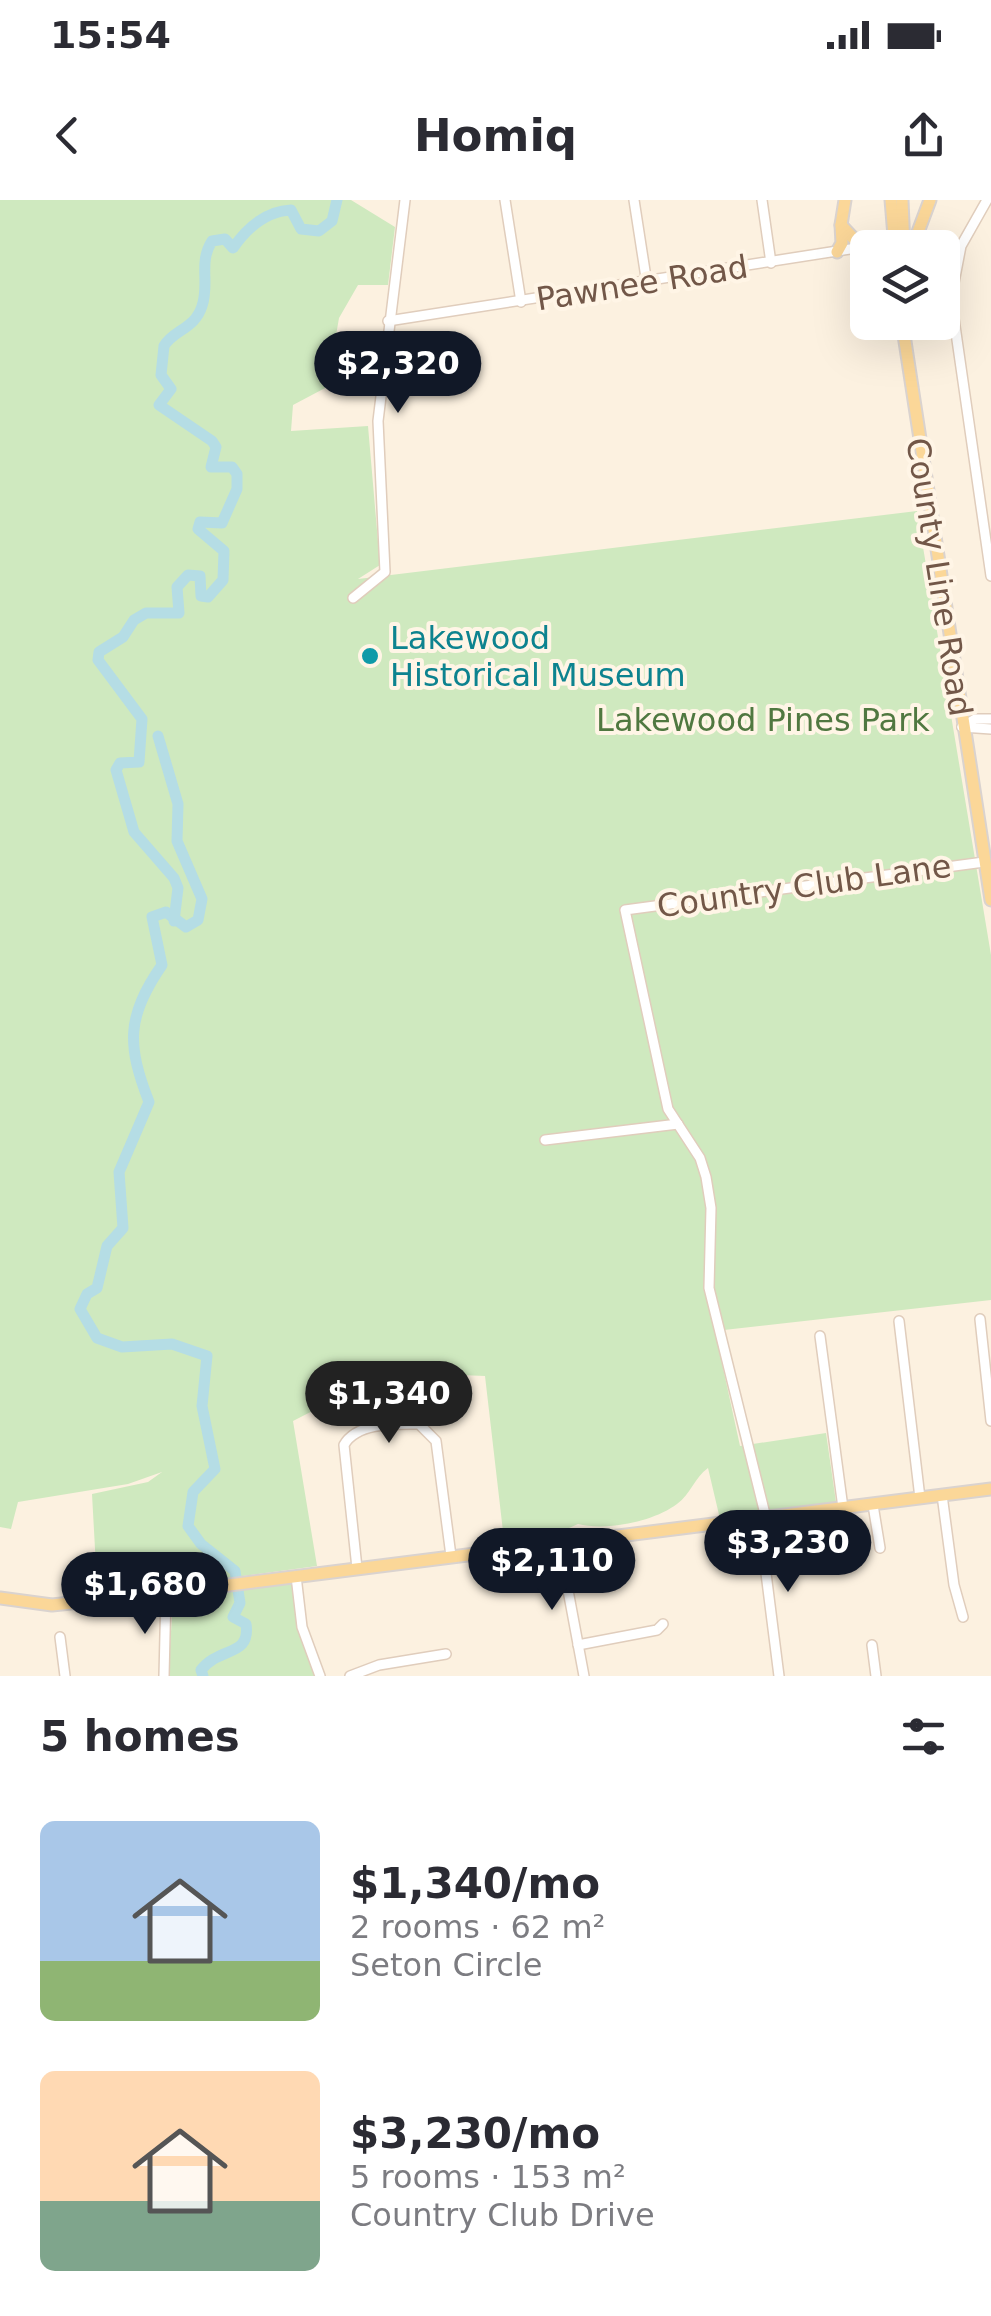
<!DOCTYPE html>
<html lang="en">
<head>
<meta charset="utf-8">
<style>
	:root { --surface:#fff; --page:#f2f2f3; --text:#2b2b33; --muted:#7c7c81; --accent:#111827 }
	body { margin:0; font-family:"DejaVu Sans",sans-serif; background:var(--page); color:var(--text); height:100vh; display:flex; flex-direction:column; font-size:38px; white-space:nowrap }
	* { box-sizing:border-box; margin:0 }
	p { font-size:32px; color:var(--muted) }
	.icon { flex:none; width:55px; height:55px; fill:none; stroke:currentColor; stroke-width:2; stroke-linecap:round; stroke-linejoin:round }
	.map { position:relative; height:1476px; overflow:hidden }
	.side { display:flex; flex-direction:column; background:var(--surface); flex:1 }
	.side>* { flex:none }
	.buttons { position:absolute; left:850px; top:30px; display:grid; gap:20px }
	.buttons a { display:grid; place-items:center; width:110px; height:110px; border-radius:15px; background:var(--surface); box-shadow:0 10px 40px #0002; font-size:50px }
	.price { position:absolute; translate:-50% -85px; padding:0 22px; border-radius:35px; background:var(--accent); color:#fff; font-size:32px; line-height:65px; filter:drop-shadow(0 2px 5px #0008) }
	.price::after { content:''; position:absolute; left:50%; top:60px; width:30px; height:22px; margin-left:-15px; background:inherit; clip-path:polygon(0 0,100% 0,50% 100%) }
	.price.on { background:#222; color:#fff }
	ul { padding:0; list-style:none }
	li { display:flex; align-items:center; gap:30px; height:250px; padding:0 40px }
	li span { display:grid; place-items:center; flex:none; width:280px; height:200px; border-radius:15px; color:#555 }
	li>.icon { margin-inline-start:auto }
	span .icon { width:120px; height:120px; fill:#fffc; stroke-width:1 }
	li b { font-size:42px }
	h2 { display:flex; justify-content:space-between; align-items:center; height:120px; padding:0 40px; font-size:42px }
	.status { display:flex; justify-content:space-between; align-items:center; height:70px; padding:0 50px; background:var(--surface); direction:ltr }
	.status svg { height:28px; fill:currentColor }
	header { display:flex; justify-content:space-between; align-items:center; height:130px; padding:0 40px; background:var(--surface); font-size:45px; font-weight:600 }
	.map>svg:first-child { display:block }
	.green { fill:#cfe9bf }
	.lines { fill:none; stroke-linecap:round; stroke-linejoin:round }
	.river { stroke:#b5dde5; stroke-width:11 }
	.minor-casing { stroke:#e0cdbc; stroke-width:12 }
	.major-casing { stroke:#dad3cf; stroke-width:15 }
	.minor { stroke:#fff; stroke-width:9 }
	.major { stroke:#fbd798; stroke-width:11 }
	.culture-dot { fill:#0f9aa8; stroke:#fff5e6; stroke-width:4 }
	.labels { text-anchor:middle; stroke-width:8; stroke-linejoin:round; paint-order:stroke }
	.street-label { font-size:32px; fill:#725748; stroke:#fff5e6 }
	.culture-label { font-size:32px; fill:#0d838f; stroke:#fff5e6; text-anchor:start }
	.park-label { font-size:32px; fill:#507840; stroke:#fff5e6 }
</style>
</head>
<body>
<div class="status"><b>15:54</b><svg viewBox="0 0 49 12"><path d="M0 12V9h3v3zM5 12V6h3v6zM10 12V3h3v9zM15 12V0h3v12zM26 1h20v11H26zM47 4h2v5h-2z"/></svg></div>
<header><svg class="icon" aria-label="back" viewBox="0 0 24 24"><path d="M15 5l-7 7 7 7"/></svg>Homiq<svg class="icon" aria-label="share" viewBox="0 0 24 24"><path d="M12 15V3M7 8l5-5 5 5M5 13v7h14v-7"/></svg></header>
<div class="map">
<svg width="991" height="1476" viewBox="0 0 991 1476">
	<rect width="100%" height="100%" fill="#fcf1e0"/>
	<g class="green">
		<path d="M0 0H351L395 27 388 85H358L339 118 327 187 293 205 291 231 368 226 380 365 358 379 917 311 991 755V1100L715 1131 740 1246 826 1233 836 1302 720 1319 708 1268C694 1278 691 1294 677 1304 653 1322 606 1331 578 1324L560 1332 504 1340 485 1176 460 1175 453 1165 437 1169 452 1177 453 1188 438 1200 440 1183 373 1181 330 1194 332 1201 293 1221 317 1366 169 1386 97 1385 92 1294 148 1282 162 1272 128 1284 18 1302 11 1329 0 1327Z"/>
		<polygon points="296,1376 302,1427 320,1476 168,1476 172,1417 166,1393"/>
	</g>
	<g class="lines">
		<g class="river">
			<path d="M158 536 178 604 177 641 202 699 198 720 186 727 166 712 152 717 162 765C126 817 127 845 149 902L119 972 123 1028 107 1046 97 1088 87 1094 80 1109 97 1138 122 1147 172 1144 207 1156 202 1206 215 1269 193 1292 188 1326 201 1344 235 1371 240 1403 233 1417 246 1424C251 1457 220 1446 201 1470L203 1476"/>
			<path d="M174 721 178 688 174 678 134 632 116 570 120 563 139 562 142 519 98 460 99 452 123 437 134 420 146 413H179L177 387 188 375 200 376 201 396 208 397 223 380 224 351 198 329 200 322 222 323 237 289V274L232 267H211L216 247 212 241 159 205 171 189 161 175 164 146C173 130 195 129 202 106 210 83 198 63 212 41L225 39 233 48C247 28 266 11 291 10L301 29 319 31 332 21 337 0"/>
		</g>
		<defs>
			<g id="minor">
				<polyline points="505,0 521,102"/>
				<polyline points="634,0 647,84"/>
				<polyline points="762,0 771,63"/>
				<polyline points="987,0 961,46 951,98 991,376"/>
				<polyline points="388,121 895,42"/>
				<polyline points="353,398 385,372 378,221 405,0"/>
				<polyline points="962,527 975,519 991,519"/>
				<polyline points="962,527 991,529"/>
				<polyline points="545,940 678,924"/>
				<polyline points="980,1119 991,1221"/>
				<polyline points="899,1121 920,1298"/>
				<polyline points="820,1136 843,1308"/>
				<polyline points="942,1295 954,1385 963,1417"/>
				<polyline points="873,1305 880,1348"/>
				<polyline points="759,1318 779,1476"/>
				<polyline points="766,1318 709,1088 711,1008 706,977 700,958 668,909 625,710 984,662"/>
				<polyline points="559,1342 584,1476"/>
				<path d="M357 1368 344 1245C357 1222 396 1224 419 1224L436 1241 451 1356"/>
				<polyline points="296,1376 302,1427 320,1476"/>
				<polyline points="60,1437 65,1476"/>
				<polyline points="578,1445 657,1430 663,1424"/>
				<polyline points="872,1445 876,1476"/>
				<polyline points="164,1476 166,1393"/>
				<polyline points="350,1476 379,1465 446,1454"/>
			</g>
			<g id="major">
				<polyline points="845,0 841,25 854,39 876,45"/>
				<polyline points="891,0 895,48"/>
				<polyline points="902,0 904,48"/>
				<polyline points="912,48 930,0"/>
				<polyline points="837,52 842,43 841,25"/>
				<polyline points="902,122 991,700"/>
				<polyline points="0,1398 52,1405 166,1393 991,1289"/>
			</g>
		</defs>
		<use href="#minor" class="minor-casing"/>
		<use href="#major" class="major-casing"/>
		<use href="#minor" class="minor"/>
		<use href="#major" class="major"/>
	</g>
	<circle class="culture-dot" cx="370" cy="456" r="10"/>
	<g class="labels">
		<g class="street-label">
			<text transform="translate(642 83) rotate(-9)" y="11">Pawnee Road</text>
			<text transform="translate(939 377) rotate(81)" y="11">County Line Road</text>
			<text transform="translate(804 686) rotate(-8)" y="11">Country Club Lane</text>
		</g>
		<g class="culture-label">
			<text x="390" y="449">Lakewood<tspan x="390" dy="37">Historical Museum</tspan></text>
		</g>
		<g class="park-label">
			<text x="763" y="531">Lakewood Pines Park</text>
		</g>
	</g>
</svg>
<div class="buttons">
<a><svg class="icon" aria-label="layers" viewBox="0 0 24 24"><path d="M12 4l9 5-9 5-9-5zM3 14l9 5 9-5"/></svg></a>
</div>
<b class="price" style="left:398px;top:216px">$2,320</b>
<b class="price on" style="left:389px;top:1246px">$1,340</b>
<b class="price" style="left:788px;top:1395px">$3,230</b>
<b class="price" style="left:552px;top:1413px">$2,110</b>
<b class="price" style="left:145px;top:1437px">$1,680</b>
</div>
<section class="side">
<h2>5 homes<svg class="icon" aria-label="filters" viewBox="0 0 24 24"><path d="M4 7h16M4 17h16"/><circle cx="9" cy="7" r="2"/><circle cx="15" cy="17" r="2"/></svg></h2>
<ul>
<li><span style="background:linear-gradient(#a9c7e8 70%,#8fb573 0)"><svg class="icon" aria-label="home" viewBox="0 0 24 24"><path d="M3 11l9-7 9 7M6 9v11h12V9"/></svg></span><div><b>$1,340/mo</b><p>2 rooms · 62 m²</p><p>Seton Circle</p></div></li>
<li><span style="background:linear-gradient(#ffd9b3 65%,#7fa58c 0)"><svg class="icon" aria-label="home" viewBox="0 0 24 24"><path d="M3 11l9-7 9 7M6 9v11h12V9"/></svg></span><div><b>$3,230/mo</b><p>5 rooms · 153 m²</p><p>Country Club Drive</p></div></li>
</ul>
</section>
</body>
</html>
